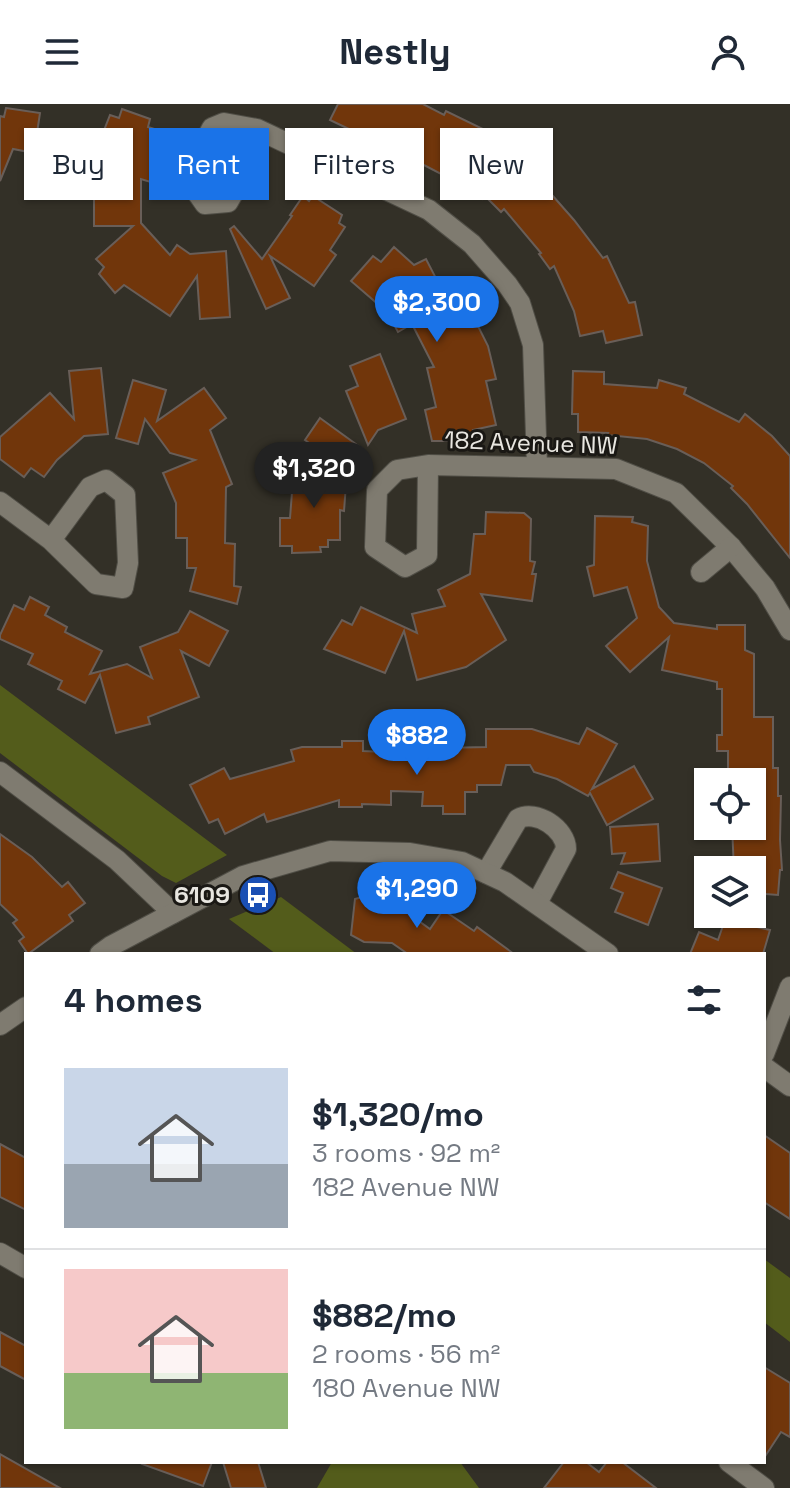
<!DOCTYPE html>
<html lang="en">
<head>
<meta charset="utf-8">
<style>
	:root { --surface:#fff; --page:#f2f2f3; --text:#1f2937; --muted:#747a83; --line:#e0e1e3; --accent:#1a73e8 }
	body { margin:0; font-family:"Space Grotesk",sans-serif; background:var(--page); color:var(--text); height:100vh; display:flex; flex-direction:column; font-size:30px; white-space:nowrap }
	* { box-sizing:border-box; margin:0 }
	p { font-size:26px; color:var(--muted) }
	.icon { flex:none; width:44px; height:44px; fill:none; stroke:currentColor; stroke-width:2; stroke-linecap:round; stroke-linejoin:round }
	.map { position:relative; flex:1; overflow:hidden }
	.drawer { position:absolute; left:24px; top:848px; width:742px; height:512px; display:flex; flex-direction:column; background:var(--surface); border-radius:0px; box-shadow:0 2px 6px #0004 }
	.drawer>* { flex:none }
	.top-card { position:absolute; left:24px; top:24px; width:742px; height:72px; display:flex; gap:16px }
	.buttons { position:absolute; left:694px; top:664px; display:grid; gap:16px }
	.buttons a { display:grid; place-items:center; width:72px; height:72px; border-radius:0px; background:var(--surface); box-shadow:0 2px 6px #0004; font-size:40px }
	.price { position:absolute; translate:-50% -68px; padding:0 18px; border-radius:28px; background:var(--accent); color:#fff; font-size:26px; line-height:52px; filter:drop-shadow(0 2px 4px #0008) }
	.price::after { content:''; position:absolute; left:50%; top:48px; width:24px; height:18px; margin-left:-12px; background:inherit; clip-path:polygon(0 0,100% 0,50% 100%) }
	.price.current { background:#222; color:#fff }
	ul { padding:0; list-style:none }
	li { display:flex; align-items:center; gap:24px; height:200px; padding:0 40px }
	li+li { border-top:2px solid var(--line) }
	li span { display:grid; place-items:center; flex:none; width:224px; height:160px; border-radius:0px; color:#555 }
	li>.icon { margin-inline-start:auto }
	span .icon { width:96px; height:96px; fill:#fffc; stroke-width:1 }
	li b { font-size:34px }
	h2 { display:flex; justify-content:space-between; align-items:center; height:96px; padding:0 40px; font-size:34px }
	.pill { padding:0 28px; border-radius:0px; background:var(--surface); box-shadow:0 2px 6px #0004; font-size:28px; line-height:72px }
	.pill.current { background:var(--accent); color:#fff }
	header { display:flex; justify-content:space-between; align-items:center; height:104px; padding:0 40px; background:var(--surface); font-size:36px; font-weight:700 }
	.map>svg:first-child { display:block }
	.green { fill:#535c1b }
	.building { fill:#71360b; stroke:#695e58; stroke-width:2 }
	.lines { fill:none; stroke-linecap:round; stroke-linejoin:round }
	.minor-casing { stroke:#504e46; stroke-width:22 }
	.minor { stroke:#7f7b70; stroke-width:20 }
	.labels { text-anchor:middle; stroke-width:6; stroke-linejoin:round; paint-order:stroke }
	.street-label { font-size:24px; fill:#e8e6e0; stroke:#1a1814 }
	.poi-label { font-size:24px; font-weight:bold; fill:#e8e6e0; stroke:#1a1814; text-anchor:end }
</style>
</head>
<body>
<header><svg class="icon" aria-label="menu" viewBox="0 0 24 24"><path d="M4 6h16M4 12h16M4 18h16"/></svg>Nestly<svg class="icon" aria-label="person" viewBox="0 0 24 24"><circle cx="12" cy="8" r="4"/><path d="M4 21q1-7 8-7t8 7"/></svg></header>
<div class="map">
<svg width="790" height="1384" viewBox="0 0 790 1384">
	<rect width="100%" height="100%" fill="#333027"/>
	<g class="green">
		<polygon points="0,581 227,751 176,779 162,772 0,649"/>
		<polygon points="281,793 357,850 276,850 229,815"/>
		<polygon points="764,1155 790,1174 790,1238 764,1218"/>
		<polygon points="332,1358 460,1358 479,1384 317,1384"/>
	</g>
	<g class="building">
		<polygon points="338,0 423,0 444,11 446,7 495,31 496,28 517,41 514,46 548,80 545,83 574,116 603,154 607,152 629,199 635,198 642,231 606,239 603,227 580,232 574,207 554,162 550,165 539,150 541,149 504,105 501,108 485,92 482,95 453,76 420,59 330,16"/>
		<polygon points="6,4 40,9 34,49 13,45 0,77 0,12 4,13"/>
		<polygon points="122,5 150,15 148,23 167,29 159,54 162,55 154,79 141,75 141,119 170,151 177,141 190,150 226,147 230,213 200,215 197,172 170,212 124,181 115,189 99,170 104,163 96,155 133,122 94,122 94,86 97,86 107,51 100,49 106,30 103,29 110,11 119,14"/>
		<polygon points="303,92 309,97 313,92 342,111 339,119 345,123 330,146 336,151 314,182 270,152 290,194 266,205 230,125 234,122 262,155 292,112 290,111"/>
		<polygon points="394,143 414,161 426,155 459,219 473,212 488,242 496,275 486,277 496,321 473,326 475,337 432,337 425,306 436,303 427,264 434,263 412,220 398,228 387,208 351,177 373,152 381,158"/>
		<polygon points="380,250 406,315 378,326 368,341 346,287 358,282 350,262"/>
		<polygon points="101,264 108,330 84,332 57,356 44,373 31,364 24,373 0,355 0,333 50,289 74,315 69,267"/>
		<polygon points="573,267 604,268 604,280 657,284 659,276 686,284 684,290 739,318 745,310 772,332 790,352 790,454 747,400 731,384 733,382 704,359 677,345 647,335 607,331 608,329 578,328 578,310 572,310"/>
		<polygon points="133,276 166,286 157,317 204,284 226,314 210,326 232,380 226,383 225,439 235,440 234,482 241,483 237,500 190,487 196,464 187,464 187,434 176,434 176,399 163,369 195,356 170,349 145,315 138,340 116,334"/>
		<polygon points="320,314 364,346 349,367 305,336"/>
		<polygon points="294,363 347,367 344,407 340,406 340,436 328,436 328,443 320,443 321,448 292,449 292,442 280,442 280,414 290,414"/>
		<polygon points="486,408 524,409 531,415 530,457 535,458 532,470 536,470 532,497 481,490 506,536 466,563 417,576 404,527 385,569 324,545 342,516 352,521 361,503 417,529 412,510 445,502 438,486 470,470 474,430 485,430"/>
		<polygon points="595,412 633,413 632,418 648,422 647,457 659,503 674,519 717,525 717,521 745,521 745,546 754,550 754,613 773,613 773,664 778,664 778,692 781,692 780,736 782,766 780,766 778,791 752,789 752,766 734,766 732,722 752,722 752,678 728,678 728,647 717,647 717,631 722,631 722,585 717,585 717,578 662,566 669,533 630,568 606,542 637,514 627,483 594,492 587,463 594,461"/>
		<polygon points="30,493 49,503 45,511 67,523 65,528 102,547 90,570 127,560 152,574 140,543 178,528 190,507 228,527 209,562 181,547 199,593 148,613 150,620 116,629 100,571 85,599 58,585 62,577 28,560 33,550 0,535 0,531 14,501 24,506"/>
		<polygon points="587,624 617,640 592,685 634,662 653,695 607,721 590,689 588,692 557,675 534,668 530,661 506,661 501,681 477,681 477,688 465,688 465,710 443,710 443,702 422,702 423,688 391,687 391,701 362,700 362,703 339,703 339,696 267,718 264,710 225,730 218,715 209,719 190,681 224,664 230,675 294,657 291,646 302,643 342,643 342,637 363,637 363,647 407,649 408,638 441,639 441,644 486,643 486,625 532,625 579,640"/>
		<polygon points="658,720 660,757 621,760 625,749 612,750 610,723"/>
		<polygon points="0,730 32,753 62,783 68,778 85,799 69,811 73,817 28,850 19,837 24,833 13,819 17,816 0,800"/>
		<polygon points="618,768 662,784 648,821 615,808 623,789 611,784"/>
		<polygon points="365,792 405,793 405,807 430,825 443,806 474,827 477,823 514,850 408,850 392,839 364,838 351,831 355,795"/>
		<polygon points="727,810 760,810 757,823 770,826 763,850 690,850 699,828 718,836"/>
		<polygon points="764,1031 790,1049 790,1115 764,1098"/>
		<polygon points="0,1040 26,1054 26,1106 0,1093"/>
		<polygon points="0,1228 26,1242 26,1276 0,1262"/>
		<polygon points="764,1263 790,1279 790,1333 781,1328 764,1354"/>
		<polygon points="0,1350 60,1384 0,1384"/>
		<polygon points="143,1358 212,1358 203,1382 142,1360"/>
		<polygon points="223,1358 258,1358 266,1384 231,1384"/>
		<polygon points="564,1358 586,1358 599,1368 607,1358 622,1358 656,1384 544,1384"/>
	</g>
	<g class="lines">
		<defs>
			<g id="minor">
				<polyline points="257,25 243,72 228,98 205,100 191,80 199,48 212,24 224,19 257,25 429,106 472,140 507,180 520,199 533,241 537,363"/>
				<polyline points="428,361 427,451 405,463 375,443 377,386 397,366 428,361 616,365 676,389 731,443 765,484 790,526"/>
				<polyline points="0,398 51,436 96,480 123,484 128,459 125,391 106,376 90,383 51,436"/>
				<polyline points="701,468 731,443"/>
				<polyline points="0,668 117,756 173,809"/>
				<path d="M486 769 518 715C536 705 566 725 566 745L537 799"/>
				<polyline points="100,850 111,842 243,772 330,747 410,749 462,758 505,778 608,850"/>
				<polyline points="0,921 26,903"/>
				<polyline points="764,950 790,883"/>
				<polyline points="764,963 790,982"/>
				<polyline points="0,1149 26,1164"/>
				<polyline points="729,1358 764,1384"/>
			</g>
		</defs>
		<use href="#minor" class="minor-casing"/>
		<use href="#minor" class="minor"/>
	</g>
	<defs>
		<symbol id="bus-disc" viewBox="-11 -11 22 22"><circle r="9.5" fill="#1a4fb4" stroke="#1a1814"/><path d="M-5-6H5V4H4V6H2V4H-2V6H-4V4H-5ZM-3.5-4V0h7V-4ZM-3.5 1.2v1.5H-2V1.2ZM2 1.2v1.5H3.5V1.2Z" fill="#fff"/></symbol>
	</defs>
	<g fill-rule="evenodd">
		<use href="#bus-disc" x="236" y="769" width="44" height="44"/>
	</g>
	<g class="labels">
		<g class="street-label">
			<text transform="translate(531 339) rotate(2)" y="8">182 Avenue NW</text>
		</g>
		<g class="poi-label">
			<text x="230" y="799">6109</text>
		</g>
	</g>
</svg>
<div class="buttons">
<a><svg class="icon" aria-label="locate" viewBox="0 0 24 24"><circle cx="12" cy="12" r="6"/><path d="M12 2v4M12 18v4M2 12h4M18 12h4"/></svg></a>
<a><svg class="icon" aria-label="layers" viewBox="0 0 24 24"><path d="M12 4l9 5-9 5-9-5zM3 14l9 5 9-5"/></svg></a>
</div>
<b class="price" style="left:437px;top:240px">$2,300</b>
<b class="price current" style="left:314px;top:406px">$1,320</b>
<b class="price" style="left:417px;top:673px">$882</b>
<b class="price" style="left:417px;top:826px">$1,290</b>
<div class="top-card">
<a class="pill">Buy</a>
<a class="pill current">Rent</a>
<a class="pill">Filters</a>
<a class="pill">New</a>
</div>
<section class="drawer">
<h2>4 homes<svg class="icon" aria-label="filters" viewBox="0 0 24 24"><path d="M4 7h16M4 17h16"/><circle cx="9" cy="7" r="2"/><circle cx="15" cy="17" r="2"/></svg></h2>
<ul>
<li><span style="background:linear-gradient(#c9d6e8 60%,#9aa5b1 0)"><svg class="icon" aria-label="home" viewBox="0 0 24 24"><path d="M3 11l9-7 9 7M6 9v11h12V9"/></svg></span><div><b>$1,320/mo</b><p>3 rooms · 92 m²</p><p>182 Avenue NW</p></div></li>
<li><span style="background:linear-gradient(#f6c9c9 65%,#8fb573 0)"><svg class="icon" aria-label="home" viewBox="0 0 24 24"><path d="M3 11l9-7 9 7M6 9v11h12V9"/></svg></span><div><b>$882/mo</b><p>2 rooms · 56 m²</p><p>180 Avenue NW</p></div></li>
</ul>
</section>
</div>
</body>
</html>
